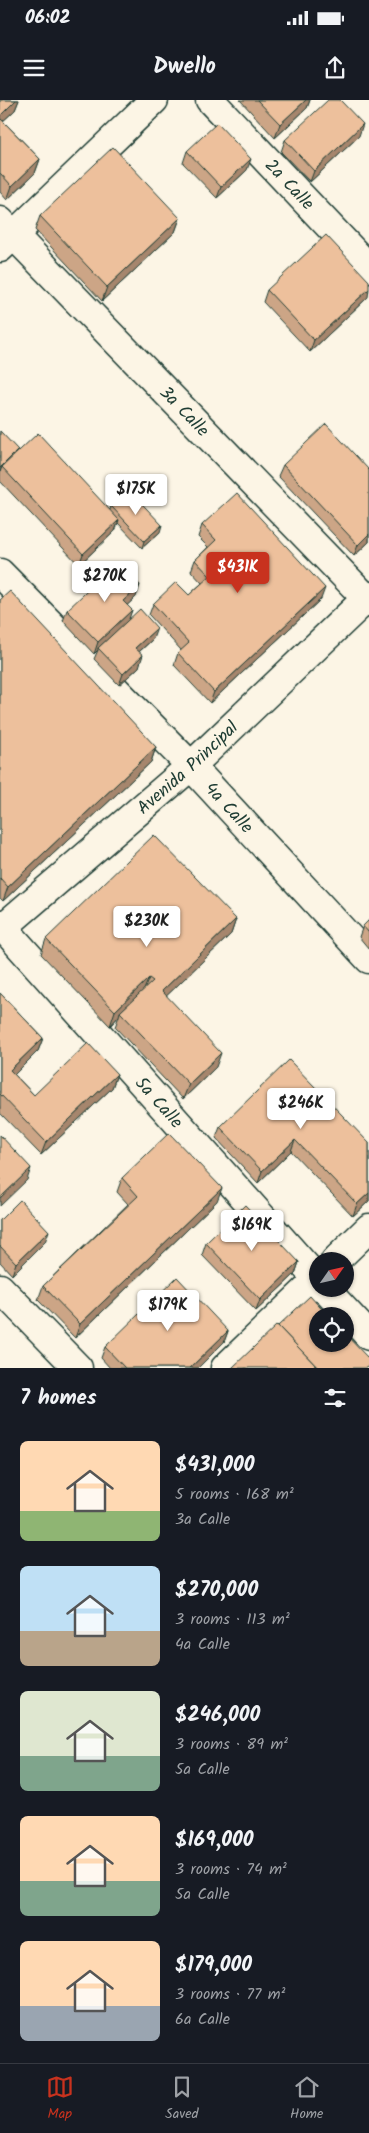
<!DOCTYPE html>
<html lang="en">
<head>
<meta charset="utf-8">
<style>
	:root { --surface:#171b24; --page:#242831; --text:#f1f3f6; --muted:#9ea1a6; --line:#363941; --accent:#c8321e }
	body { margin:0; font-family:Kalam,sans-serif; background:var(--page); color:var(--text); height:100vh; display:flex; flex-direction:column; font-size:19px; white-space:nowrap }
	* { box-sizing:border-box; margin:0 }
	p { font-size:16px; color:var(--muted) }
	.icon { flex:none; width:28px; height:28px; fill:none; stroke:currentColor; stroke-width:2; stroke-linecap:round; stroke-linejoin:round }
	.map { position:relative; height:1268px; overflow:hidden }
	.details { display:flex; flex-direction:column; background:var(--surface); flex:1 }
	.details>* { flex:none }
	.needle { width:32px; rotate:56deg }
	.tools { position:absolute; left:309px; top:1152px; display:grid; gap:10px }
	.tools a { display:grid; place-items:center; width:45px; height:45px; border-radius:50%; background:var(--surface); box-shadow:0 1px 4px #0004; font-size:25px }
	.price { position:absolute; translate:-50% -42px; padding:0 11px; border-radius:5px; background:#fff; color:#222; font-size:16px; line-height:32px; filter:drop-shadow(0 1px 2px #0008) }
	.price::after { content:''; position:absolute; left:50%; top:30px; width:15px; height:11px; margin-left:-8px; background:inherit; clip-path:polygon(0 0,100% 0,50% 100%) }
	.price.on { background:var(--accent); color:#fff }
	ul { padding:0; list-style:none }
	li { display:flex; align-items:center; gap:15px; height:125px; padding:0 20px }
	li span { display:grid; place-items:center; flex:none; width:140px; height:100px; border-radius:8px; color:#555 }
	li>.icon { margin-inline-start:auto }
	span .icon { width:60px; height:60px; fill:#fffc; stroke-width:1 }
	li b { font-size:21px }
	h2 { display:flex; justify-content:space-between; align-items:center; height:60px; padding:0 20px; font-size:21px }
	.status { display:flex; justify-content:space-between; align-items:center; height:35px; padding:0 25px; background:var(--surface); direction:ltr }
	.status svg { height:14px; fill:currentColor }
	header { display:flex; justify-content:space-between; align-items:center; height:65px; padding:0 20px; background:var(--surface); font-size:22px; font-weight:800 }
	.dock { display:flex; justify-content:space-around; align-items:center; height:70px; border-top:1px solid var(--line); background:var(--surface); font-size:14px; color:var(--muted) }
	.dock a { display:grid; justify-items:center; gap:2px }
	.dock .on { color:var(--accent) }
	.map>svg:first-child { display:block }
	.lines { fill:none; stroke-linecap:round; stroke-linejoin:round }
	.minor-casing { stroke:#1f3d34; stroke-width:31 }
	.tertiary-casing { stroke:#1f3d34; stroke-width:31 }
	.minor { stroke:#fcf5e5; stroke-width:28 }
	.tertiary { stroke:#fcf5e5; stroke-width:28 }
	.wall { fill:#cca586; stroke:#1f3d34 }
	.shaded-wall { fill:#a6866d; stroke:#1f3d34 }
	.building { fill:#edc09c; stroke:#1f3d34 }
	.labels { text-anchor:middle; stroke-width:4; stroke-linejoin:round; paint-order:stroke }
	.street-label { font-size:18px; fill:#1f3d34; stroke:#fcf5e5 }
</style>
</head>
<body>
<div class="status"><b>06:02</b><svg viewBox="0 0 49 12"><path d="M0 12V9h3v3zM5 12V6h3v6zM10 12V3h3v9zM15 12V0h3v12zM26 1h20v11H26zM47 4h2v5h-2z"/></svg></div>
<header><svg class="icon" aria-label="menu" viewBox="0 0 24 24"><path d="M4 6h16M4 12h16M4 18h16"/></svg>Dwello<svg class="icon" aria-label="share" viewBox="0 0 24 24"><path d="M12 15V3M7 8l5-5 5 5M5 13v7h14v-7"/></svg></header>
<div class="map">
<svg width="369" height="1268" viewBox="0 0 369 1268">
	<rect width="100%" height="100%" fill="#fcf5e5"/>
	<filter id="ink" filterUnits="userSpaceOnUse"><feTurbulence type="fractalNoise" baseFrequency=".02" numOctaves="2"/><feDisplacementMap in="SourceGraphic" scale="10" xChannelSelector="R" yChannelSelector="G"/><feConvolveMatrix kernelMatrix="1 2 1 2 8 2 1 2 1" color-interpolation-filters="sRGB"/></filter>
	<g filter="url(#ink)">
		<g class="lines">
			<defs>
				<g id="minor">
					<path id="s1" d="M210 0 369 168"/>
					<path id="s2" d="M0 121 366 498"/>
					<polyline points="0,148 154,0"/>
					<path id="s3" d="M0 473 191 666 369 859"/>
					<path id="s4" d="M0 824 318 1180"/>
					<polyline points="335,1161 369,1128"/>
					<polyline points="0,1188 78,1268"/>
					<polyline points="325,1189 369,1236"/>
					<polyline points="225,1268 318,1179"/>
				</g>
				<g id="tertiary">
					<path id="s5" d="M0 830 191 666 369 496"/>
				</g>
			</defs>
			<use href="#minor" class="minor-casing"/>
			<use href="#tertiary" class="tertiary-casing"/>
			<use href="#minor" class="minor"/>
			<use href="#tertiary" class="tertiary"/>
		</g>
		<g class="wall">
			<polygon points="0,0 19,0 15,10 3,21 40,59 35,73 7,100 0,92"/>
			<polygon points="240,0 310,0 307,8 275,38"/>
			<polygon points="359,36 310,82 281,52 285,40"/>
			<polygon points="187,51 247,70 217,98 183,63"/>
			<polygon points="40,116 180,118 175,132 102,201 35,130"/>
			<polygon points="267,190 368,197 310,252 263,202"/>
			<polygon points="0,331 17,353 110,410 111,406 160,432 142,448 118,423 115,431 79,465 0,381"/>
			<polygon points="283,365 369,370 369,442 354,456 278,376"/>
			<polygon points="202,425 321,499 210,603 174,565 178,553 181,550 149,515 153,504 189,495 202,483 191,471 195,460 208,447 198,437"/>
			<polygon points="136,497 127,505 132,510 128,519 153,539 139,552 139,567 119,585 94,559 98,550 94,554 63,521 67,510"/>
			<polygon points="0,500 156,647 151,662 3,801 0,798"/>
			<polygon points="236,819 231,834 166,896 216,967 183,999 115,927 119,916 110,926 41,854 46,839"/>
			<polygon points="369,820 369,849 359,837 363,826"/>
			<polygon points="0,893 43,938 38,951 14,974 34,995 117,974 112,988 41,1055 0,1013"/>
			<polygon points="220,1027 369,1043 369,1101 353,1116 291,1051 258,1083 216,1038"/>
			<polygon points="122,1078 217,1101 75,1238 38,1200 43,1186 128,1104 117,1092"/>
			<polygon points="0,1120 45,1142 12,1175 0,1162"/>
			<polygon points="206,1143 299,1162 295,1174 256,1211 202,1155"/>
			<polygon points="228,1231 224,1242 198,1268 110,1268 101,1258 105,1247"/>
		</g>
		<g class="shaded-wall">
			<polygon points="16,0 19,0 15,10 0,24 0,16"/>
			<polygon points="306,0 310,0 307,8 275,38 280,24"/>
			<polygon points="363,24 359,36 310,82 314,71"/>
			<polygon points="40,59 35,73 7,100 12,86"/>
			<polygon points="251,59 247,70 217,98 221,87"/>
			<polygon points="180,118 175,132 102,201 107,187"/>
			<polygon points="369,189 368,197 310,252 314,240"/>
			<polygon points="18,350 13,364 2,367 0,372 0,368"/>
			<polygon points="119,420 115,431 79,465 83,454"/>
			<polygon points="162,425 160,432 142,448 144,441"/>
			<polygon points="369,434 369,442 354,456 358,445"/>
			<polygon points="140,485 136,497 119,513 123,501"/>
			<polygon points="325,488 321,499 210,603 214,592"/>
			<polygon points="132,510 128,522 98,548 98,550 94,554 98,542"/>
			<polygon points="157,528 153,539 131,559 135,548"/>
			<polygon points="143,555 139,567 119,585 123,574"/>
			<polygon points="156,647 151,662 3,801 8,787"/>
			<polygon points="236,819 231,834 156,906 162,891"/>
			<polygon points="149,878 143,892 120,912 119,916 110,926 115,911"/>
			<polygon points="43,938 38,951 5,984 10,970"/>
			<polygon points="221,953 216,967 183,999 189,984"/>
			<polygon points="117,974 112,988 41,1055 46,1042"/>
			<polygon points="295,1040 291,1051 258,1083 262,1071"/>
			<polygon points="31,1068 27,1080 0,1106 0,1098"/>
			<polygon points="222,1088 217,1101 75,1238 80,1224"/>
			<polygon points="369,1093 369,1101 353,1116 357,1104"/>
			<polygon points="49,1131 45,1142 12,1175 16,1163"/>
			<polygon points="299,1162 295,1174 256,1211 260,1200"/>
			<polygon points="228,1231 224,1242 198,1268 190,1268"/>
		</g>
		<g class="building">
			<polygon points="0,0 16,0 0,16"/>
			<polygon points="257,0 306,0 280,24"/>
			<polygon points="328,0 340,0 363,24 314,71 285,40"/>
			<polygon points="0,18 40,59 12,86 0,73"/>
			<polygon points="217,23 251,59 221,87 187,51"/>
			<polygon points="113,47 180,118 107,187 40,116"/>
			<polygon points="326,135 369,181 369,189 314,240 267,190"/>
			<polygon points="326,324 369,370 369,434 358,445 283,365"/>
			<polygon points="0,331 18,350 0,368"/>
			<polygon points="38,333 119,420 83,454 2,367"/>
			<polygon points="129,390 162,425 144,441 111,406"/>
			<polygon points="237,393 325,488 214,592 178,553 189,543 153,504 176,482 189,495 210,476 195,460 216,440 202,425"/>
			<polygon points="118,462 140,485 123,501 132,510 98,542 67,510"/>
			<polygon points="10,491 156,647 8,787 0,778 0,500"/>
			<polygon points="140,509 157,528 135,548 143,555 123,574 98,548"/>
			<polygon points="154,735 236,819 162,891 221,953 189,984 120,912 153,881 149,878 115,911 46,839"/>
			<polygon points="369,820 369,833 363,826"/>
			<polygon points="0,893 43,938 10,970 34,995 88,943 117,974 46,1042 0,994"/>
			<polygon points="289,960 369,1043 369,1093 357,1104 295,1040 262,1071 220,1027"/>
			<polygon points="169,1033 222,1088 80,1224 43,1186 138,1096 122,1078"/>
			<polygon points="0,1035 31,1068 0,1098"/>
			<polygon points="20,1100 49,1131 16,1163 0,1146 0,1120"/>
			<polygon points="245,1105 299,1162 260,1200 206,1143"/>
			<polygon points="177,1177 228,1231 190,1268 125,1268 105,1247"/>
			<polygon points="310,1196 328,1216 318,1216 318,1244 345,1244 345,1234 369,1259 369,1265 366,1268 318,1268 278,1226"/>
			<polygon points="277,1225 318,1268 232,1268"/>
		</g>
	</g>
	<g class="labels">
		<g class="street-label">
			<text dy="6" stroke="none"><textPath href="#s1" startOffset="116">2a Calle</textPath></text>
			<text dy="6" stroke="none"><textPath href="#s2" startOffset="265">3a Calle</textPath></text>
			<text dy="6" stroke="none"><textPath href="#s5" startOffset="248">Avenida Principal</textPath></text>
			<text dy="6" stroke="none"><textPath href="#s3" startOffset="328">4a Calle</textPath></text>
			<text dy="6" stroke="none"><textPath href="#s4" startOffset="239">5a Calle</textPath></text>
		</g>
	</g>
</svg>
<div class="tools">
<a><svg class="needle" viewBox="-14 -14 28 28"><path d="M0-13l5 13h-10z" fill="#e53935"/><path d="M0 13l5-13h-10z" fill="#9ea1a6"/></svg></a>
<a><svg class="icon" aria-label="locate" viewBox="0 0 24 24"><circle cx="12" cy="12" r="6"/><path d="M12 2v4M12 18v4M2 12h4M18 12h4"/></svg></a>
</div>
<b class="price" style="left:136px;top:416px">$175K</b>
<b class="price on" style="left:238px;top:494px">$431K</b>
<b class="price" style="left:105px;top:503px">$270K</b>
<b class="price" style="left:147px;top:848px">$230K</b>
<b class="price" style="left:301px;top:1030px">$246K</b>
<b class="price" style="left:252px;top:1152px">$169K</b>
<b class="price" style="left:168px;top:1232px">$179K</b>
</div>
<section class="details">
<h2>7 homes<svg class="icon" aria-label="filters" viewBox="0 0 24 24"><path d="M4 7h16M4 17h16"/><circle cx="9" cy="7" r="2"/><circle cx="15" cy="17" r="2"/></svg></h2>
<ul>
<li><span style="background:linear-gradient(#ffd9b3 70%,#8fb573 0)"><svg class="icon" aria-label="home" viewBox="0 0 24 24"><path d="M3 11l9-7 9 7M6 9v11h12V9"/></svg></span><div><b>$431,000</b><p>5 rooms · 168 m²</p><p>3a Calle</p></div></li>
<li><span style="background:linear-gradient(#bfe0f5 65%,#b9a48a 0)"><svg class="icon" aria-label="home" viewBox="0 0 24 24"><path d="M3 11l9-7 9 7M6 9v11h12V9"/></svg></span><div><b>$270,000</b><p>3 rooms · 113 m²</p><p>4a Calle</p></div></li>
<li><span style="background:linear-gradient(#dfe7d0 65%,#7fa58c 0)"><svg class="icon" aria-label="home" viewBox="0 0 24 24"><path d="M3 11l9-7 9 7M6 9v11h12V9"/></svg></span><div><b>$246,000</b><p>3 rooms · 89 m²</p><p>5a Calle</p></div></li>
<li><span style="background:linear-gradient(#ffd9b3 65%,#7fa58c 0)"><svg class="icon" aria-label="home" viewBox="0 0 24 24"><path d="M3 11l9-7 9 7M6 9v11h12V9"/></svg></span><div><b>$169,000</b><p>3 rooms · 74 m²</p><p>5a Calle</p></div></li>
<li><span style="background:linear-gradient(#ffd9b3 65%,#9aa5b1 0)"><svg class="icon" aria-label="home" viewBox="0 0 24 24"><path d="M3 11l9-7 9 7M6 9v11h12V9"/></svg></span><div><b>$179,000</b><p>3 rooms · 77 m²</p><p>6a Calle</p></div></li>
</ul>
</section>
<nav class="dock">
<a class="on"><svg class="icon" aria-label="map" viewBox="0 0 24 24"><path d="M3 6l6-2 6 2 6-2v14l-6 2-6-2-6 2zM9 4v14M15 6v14"/></svg>Map</a>
<a><svg class="icon" aria-label="saved" viewBox="0 0 24 24"><path d="M7 4h10v16l-5-4-5 4z"/></svg>Saved</a>
<a><svg class="icon" aria-label="home" viewBox="0 0 24 24"><path d="M3 11l9-7 9 7M6 9v11h12V9"/></svg>Home</a>
</nav>
</body>
</html>
